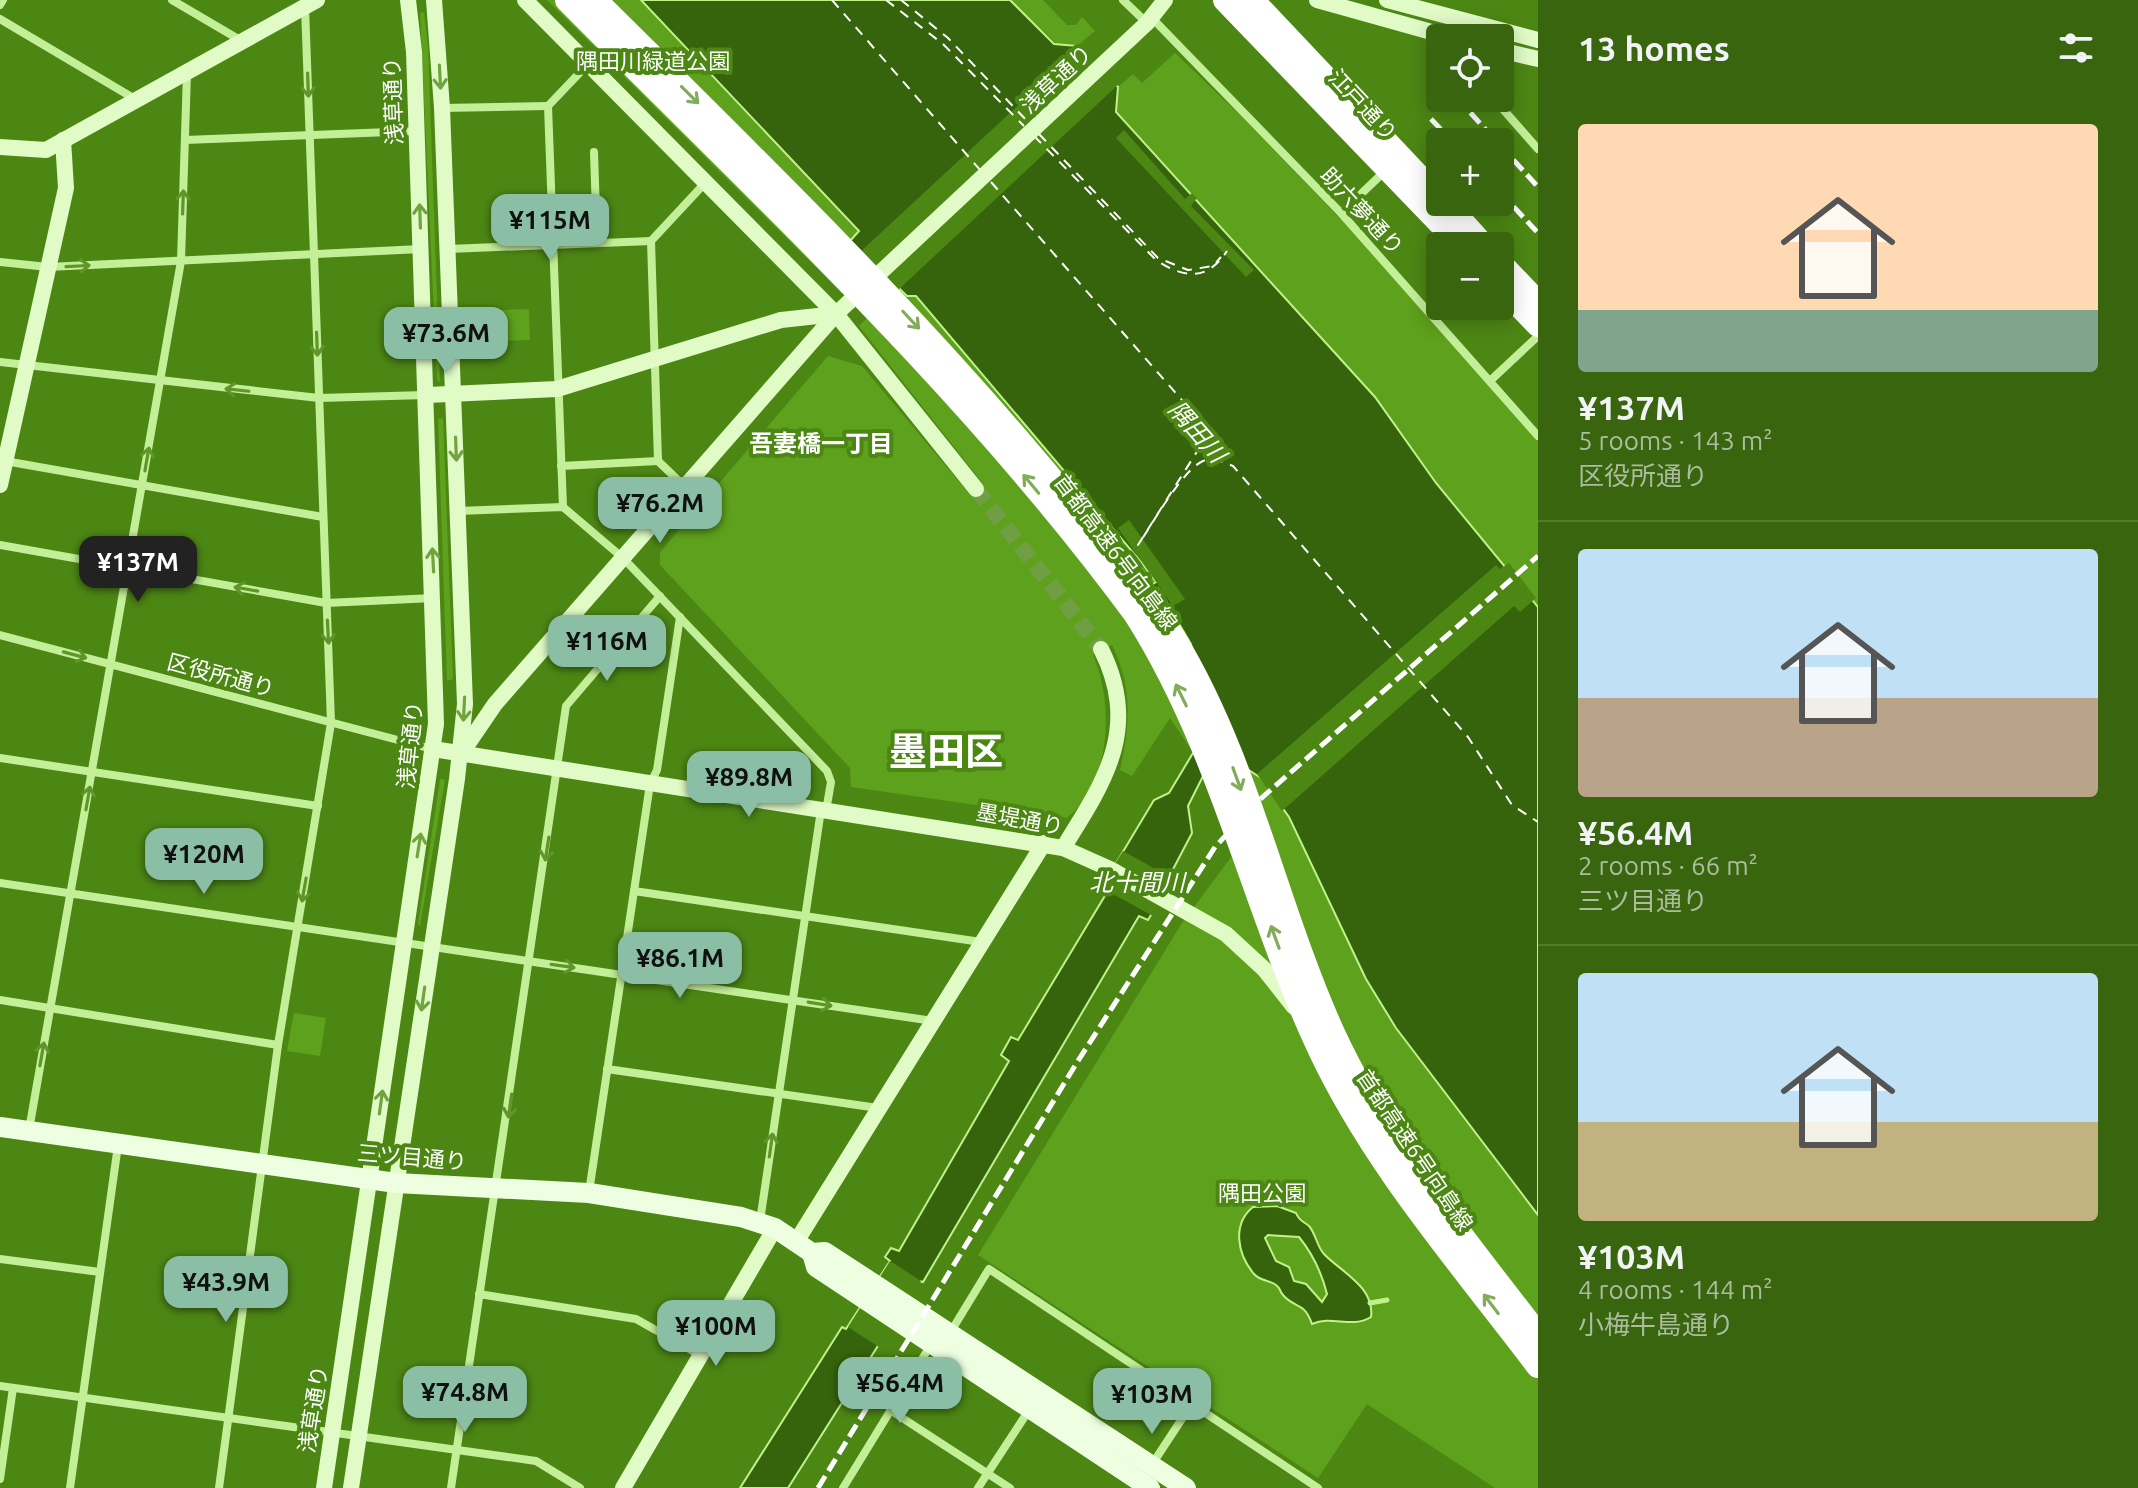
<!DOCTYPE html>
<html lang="en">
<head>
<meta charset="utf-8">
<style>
	:root { --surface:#39650f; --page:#446e1d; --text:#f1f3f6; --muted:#abbd9e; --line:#53792f; --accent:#8abfa5 }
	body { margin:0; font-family:Ubuntu,"Noto Sans JP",sans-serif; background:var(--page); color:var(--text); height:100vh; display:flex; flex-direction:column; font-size:30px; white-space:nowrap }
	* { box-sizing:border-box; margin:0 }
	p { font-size:26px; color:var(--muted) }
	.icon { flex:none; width:44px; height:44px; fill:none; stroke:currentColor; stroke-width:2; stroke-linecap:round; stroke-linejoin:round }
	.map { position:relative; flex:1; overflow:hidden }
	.sheet { display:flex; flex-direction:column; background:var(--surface); width:600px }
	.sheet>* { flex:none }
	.buttons { position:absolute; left:1426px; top:24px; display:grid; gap:16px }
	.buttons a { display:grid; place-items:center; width:88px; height:88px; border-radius:8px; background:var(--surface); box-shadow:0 4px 20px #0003; font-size:40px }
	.price { position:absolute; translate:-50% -68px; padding:0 18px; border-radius:16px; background:var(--accent); color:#111; font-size:26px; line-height:52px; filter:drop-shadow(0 2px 4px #0008) }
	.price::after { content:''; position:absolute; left:50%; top:48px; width:24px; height:18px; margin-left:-12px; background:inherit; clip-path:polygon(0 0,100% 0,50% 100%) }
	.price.current { background:#222; color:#fff }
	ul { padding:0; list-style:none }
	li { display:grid; align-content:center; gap:16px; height:424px; padding:0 40px }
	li+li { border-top:2px solid var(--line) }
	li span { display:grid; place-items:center; height:248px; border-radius:8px; color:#555 }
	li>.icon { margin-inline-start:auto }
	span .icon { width:144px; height:144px; fill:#fffc; stroke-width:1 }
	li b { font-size:34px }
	h2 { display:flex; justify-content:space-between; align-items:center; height:96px; padding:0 40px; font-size:34px }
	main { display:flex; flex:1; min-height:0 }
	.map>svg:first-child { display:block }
	.green { fill:#5ea11c }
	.water { fill:#36640c; stroke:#c0f28b; stroke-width:2; fill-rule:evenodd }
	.pier { fill:#4c8714 }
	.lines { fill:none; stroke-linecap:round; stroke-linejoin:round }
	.stream { stroke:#c0f28b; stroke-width:5 }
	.ferry { stroke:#fff; stroke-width:2; stroke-dasharray:10 8; stroke-linecap:butt }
	.secondary-tunnel { stroke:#709f43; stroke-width:16; stroke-dasharray:16 8; stroke-linecap:butt }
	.street { stroke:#c4ef99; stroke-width:8 }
	.secondary { stroke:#e0fbc6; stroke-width:16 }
	.primary { stroke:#eeffe1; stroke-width:20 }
	.highway { stroke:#fff; stroke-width:24 }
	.rail { stroke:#fff; stroke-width:5; stroke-dasharray:14 6; stroke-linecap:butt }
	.highway-bridge { stroke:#fff; stroke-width:24 }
	.oneway { stroke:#71a440 }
	.oneway2 { stroke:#5e9728 }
	.oneway3 { stroke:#82ab5a }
	.labels { text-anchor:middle; stroke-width:8; stroke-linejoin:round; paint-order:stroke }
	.park-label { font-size:22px; fill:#fff; stroke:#4c8714 }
	.street-label { font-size:22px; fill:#fff; stroke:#4c8714 }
	.water-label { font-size:24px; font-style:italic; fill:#fff; stroke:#4c8714 }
	.neighbourhood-label { font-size:24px; font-weight:bold; fill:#fff; stroke:#4c8714 }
	.town-label { font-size:38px; font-weight:bold; fill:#fff; stroke:#4c8714 }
</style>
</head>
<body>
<main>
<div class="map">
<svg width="1538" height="1488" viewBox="0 0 1538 1488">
	<rect width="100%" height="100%" fill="#4c8714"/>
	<g class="green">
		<path d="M547 0H640L859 231 851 240 907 296H915L1156 582 1151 586 1153 590 1158 588 1191 644 1194 754 1170 718 1132 776 1120 770C1130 726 1133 687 1112 645L1093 655C1114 704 1112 781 1067 818L851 787 850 768 660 565V552L828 356 862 366 971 496 984 485 859 326 867 318Z"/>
		<polygon points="1010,0 1043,0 1067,25 1076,25 1082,17 1095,31 1077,46 1060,47"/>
		<polygon points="424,12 428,47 440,382 437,380 420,13"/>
		<polygon points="1175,53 1242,117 1381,261 1538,442 1538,607 1436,483 1375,397 1116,112 1118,87 1133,74 1142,83"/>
		<polygon points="529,309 530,340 503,341 501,310"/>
		<polygon points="443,418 453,679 447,681 438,419"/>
		<polygon points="1241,765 1261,778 1288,816 1366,979 1396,1028 1538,1215 1538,1488 1495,1488 1367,1404 1318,1478 978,1255 1182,923 1232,856 1204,774"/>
		<polygon points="440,779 445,780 420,926 418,924"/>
		<polygon points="294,1013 326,1018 320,1056 287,1051"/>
	</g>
	<g class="water">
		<polygon points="641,0 1010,0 1054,44 1077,46 1118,87 1116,112 1375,397 1436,483 1538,607 1538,1215 1396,1028 1366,979 1289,817 1261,778 1241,765 1204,774 1188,806 1192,833 1171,873 1174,876 1148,920 1139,916 923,1282 919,1281 788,1488 740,1488 842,1327 846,1329 890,1261 885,1257 891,1248 899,1251 1009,1061 1001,1055 1011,1037 1018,1040 1106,894 1100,890 1154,800 1169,793 1205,733 1191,644 1158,588 1152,590 1150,586 1156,582 1142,563 916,296 907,296 850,241 859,231"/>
		<path d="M1277 1206 1296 1213C1299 1221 1303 1221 1309 1226 1316 1234 1317 1247 1324 1254 1341 1272 1375 1287 1371 1317 1352 1329 1332 1315 1312 1324 1304 1301 1295 1309 1283 1295 1278 1289 1282 1290 1276 1285 1269 1280 1260 1281 1254 1274 1237 1254 1232 1224 1253 1207ZM1268 1235 1299 1237C1312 1253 1322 1274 1327 1294L1322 1302 1306 1284 1294 1281 1289 1267 1276 1261 1265 1238Z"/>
	</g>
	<g class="pier">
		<polygon points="1082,46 1120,83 897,291 858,254"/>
		<polygon points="1124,130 1185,199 1192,193 1197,198 1191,206 1254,270 1246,277 1116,138"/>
		<polygon points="1129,520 1185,599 1173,606 1118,528"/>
		<polygon points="1509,563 1536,598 1520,612 1514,606 1282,811 1257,774 1496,565 1500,569"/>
		<polygon points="1123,851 1175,880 1153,916 1100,887"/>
		<polygon points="890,1261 921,1281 879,1347 848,1327"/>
	</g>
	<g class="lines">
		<polyline class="stream" points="1370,1303 1387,1300"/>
		<g class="ferry">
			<polyline points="832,0 981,171"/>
			<polyline points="886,0 943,44 1024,126"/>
			<polyline points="901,0 948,38 1029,123"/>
			<polyline points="1039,134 1158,258 1188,270 1213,266 1221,257"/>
			<path d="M1034 136 1156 260C1185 279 1207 281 1227 251"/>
			<path d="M991 182 1195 415 1202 432 1198 450 1138 545C1152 525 1182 470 1203 461 1214 457 1223 462 1233 466L1468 737 1512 805 1538 822"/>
		</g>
		<polyline class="secondary-tunnel" points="976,489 1101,649"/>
		<g class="street">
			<polyline points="172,0 240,40"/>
			<polyline points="1123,0 1147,23"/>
			<polyline points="0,5 3,0"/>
			<polyline points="1152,18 1341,213 1538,436"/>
			<polyline points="0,19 135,99"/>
			<polyline points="1493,98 1538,149"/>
			<polyline points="442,108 548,106"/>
			<polyline points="185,140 416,131"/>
			<polyline points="594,152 597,243"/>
			<polyline points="1341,213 1384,172"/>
			<polyline points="448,249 651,241"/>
			<polyline points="0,262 48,267 421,249"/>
			<polyline points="0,362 319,398 426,395"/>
			<polyline points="1491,380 1538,336"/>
			<polyline points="5,461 323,517"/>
			<polyline points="561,466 658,461"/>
			<polyline points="684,486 658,461 651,241 705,183"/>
			<polyline points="563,507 548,106 588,64"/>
			<polyline points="458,511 563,507 623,558 827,771 831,782 826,811"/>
			<polyline points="0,545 326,603 434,598"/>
			<polyline points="0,635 432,749"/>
			<polyline points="0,758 318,806"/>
			<polyline points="0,883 933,1021"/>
			<polyline points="634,891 981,942"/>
			<polyline points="0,1000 278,1045"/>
			<polyline points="607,1069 878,1108"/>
			<polyline points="29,1130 181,261 187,73"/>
			<polyline points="589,1192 650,784 657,770 680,617"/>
			<polyline points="760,1221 821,810"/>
			<polyline points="0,1259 100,1272"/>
			<polyline points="479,1294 636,1319 700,1355"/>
			<polyline points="950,1333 989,1269 1318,1488"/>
			<polyline points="0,1386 536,1461 580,1488"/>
			<polyline points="890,1410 1010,1488"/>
			<polyline points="1151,1466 1191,1405"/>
			<polyline points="0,1479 13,1388"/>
			<polyline points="70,1488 118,1145"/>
			<polyline points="219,1488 278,1045 331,723 305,7"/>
			<polyline points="451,1488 566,706 660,596"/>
			<polyline points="843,1488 930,1346"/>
			<polyline points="978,1488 1029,1410"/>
		</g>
		<g class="secondary">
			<polyline points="525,0 836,314 976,489"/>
			<polyline points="1317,0 1453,38"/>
			<polyline points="1387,0 1538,40"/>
			<polyline points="1500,50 1538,59"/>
			<polyline points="0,147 46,150 317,0"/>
			<polyline points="427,395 557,389 781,320 836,314"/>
			<polyline points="0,485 66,188 63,140"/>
			<polyline points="433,749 1063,848 1110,869 1226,934 1264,969 1294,1007"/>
			<polyline points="463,751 495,704 836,314 1147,23 1165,0"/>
			<path d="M1063 848C1105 781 1141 728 1101 649"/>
			<polyline points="796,1242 1044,843"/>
			<polyline points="324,1488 436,724 414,52 408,0"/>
			<polyline points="351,1488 457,779 465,704 442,108 434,0"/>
			<polyline points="623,1488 775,1228"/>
		</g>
		<g class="primary">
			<polyline points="0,1127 396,1183 589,1193 741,1217 775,1228 812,1253 825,1252 1186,1488"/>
			<polyline points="812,1253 816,1267 1150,1488"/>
		</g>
		<g class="highway">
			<polyline points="1225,0 1462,246"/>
			<polyline points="1252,0 1440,199"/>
			<polyline points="1456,215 1484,246"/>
			<polyline points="1500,263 1538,303"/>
			<polyline points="1509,295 1538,325"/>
		</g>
		<g class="rail">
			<polyline points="1457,98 1497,142"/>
			<polyline points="1431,119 1453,142"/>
			<polyline points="1500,145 1538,187"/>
			<polyline points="1500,192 1538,233"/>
			<polyline points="818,1488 1076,1064 1215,847 1258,801 1538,556"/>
		</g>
		<g class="highway-bridge">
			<path d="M567 0C764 199 970 389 1136 615 1221 749 1252 904 1318 1046 1372 1163 1461 1264 1538 1366"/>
			<path d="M595 0C744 148 896 295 1032 456 1082 515 1134 573 1175 640 1248 760 1275 905 1333 1033 1384 1144 1465 1239 1538 1335"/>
		</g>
	</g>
	<defs><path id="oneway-shaft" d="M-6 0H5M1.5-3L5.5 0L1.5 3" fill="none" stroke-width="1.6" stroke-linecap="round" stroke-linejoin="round" transform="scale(2)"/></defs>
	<g class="oneway">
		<use href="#oneway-shaft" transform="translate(440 77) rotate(87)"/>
		<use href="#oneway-shaft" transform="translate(420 216) rotate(-92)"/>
		<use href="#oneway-shaft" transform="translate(456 449) rotate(88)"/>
		<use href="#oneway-shaft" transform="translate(433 560) rotate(-93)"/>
		<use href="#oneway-shaft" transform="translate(464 709) rotate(93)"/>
		<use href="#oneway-shaft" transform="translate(419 845) rotate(-81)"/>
		<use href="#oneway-shaft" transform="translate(423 999) rotate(98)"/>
		<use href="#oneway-shaft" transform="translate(381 1102) rotate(-82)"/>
	</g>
	<g class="oneway2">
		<use href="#oneway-shaft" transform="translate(308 85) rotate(88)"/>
		<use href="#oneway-shaft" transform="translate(183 202) rotate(-88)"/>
		<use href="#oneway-shaft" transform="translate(78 266) rotate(-3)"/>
		<use href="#oneway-shaft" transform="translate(317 344) rotate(88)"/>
		<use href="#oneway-shaft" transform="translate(237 390) rotate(-174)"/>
		<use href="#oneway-shaft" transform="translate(147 459) rotate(-80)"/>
		<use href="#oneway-shaft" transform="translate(246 589) rotate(-170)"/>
		<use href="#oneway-shaft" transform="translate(328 632) rotate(87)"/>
		<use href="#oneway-shaft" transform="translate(75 655) rotate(15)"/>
		<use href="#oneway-shaft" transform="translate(88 798) rotate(-80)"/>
		<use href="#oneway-shaft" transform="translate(547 849) rotate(99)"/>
		<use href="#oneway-shaft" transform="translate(304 890) rotate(100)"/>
		<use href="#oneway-shaft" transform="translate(563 966) rotate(8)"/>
		<use href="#oneway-shaft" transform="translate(820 1004) rotate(9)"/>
		<use href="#oneway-shaft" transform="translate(42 1054) rotate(-80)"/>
		<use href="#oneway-shaft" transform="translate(510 1106) rotate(98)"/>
		<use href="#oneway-shaft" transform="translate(771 1145) rotate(-82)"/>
	</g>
	<g class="oneway3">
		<use href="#oneway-shaft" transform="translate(690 95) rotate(45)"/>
		<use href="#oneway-shaft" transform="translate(911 320) rotate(47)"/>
		<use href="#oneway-shaft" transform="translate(1031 484) rotate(-130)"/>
		<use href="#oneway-shaft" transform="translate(1181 695) rotate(-116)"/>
		<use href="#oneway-shaft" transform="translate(1237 779) rotate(70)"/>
		<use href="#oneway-shaft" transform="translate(1275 937) rotate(-110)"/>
		<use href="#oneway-shaft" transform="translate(1491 1304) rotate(-127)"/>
	</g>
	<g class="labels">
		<g class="park-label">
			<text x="653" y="69">隅田川緑道公園</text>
			<text x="1262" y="1201">隅田公園</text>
		</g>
		<g class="street-label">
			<text transform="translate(1056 79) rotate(-43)" y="8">浅草通り</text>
			<text transform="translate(393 101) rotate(-92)" y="8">浅草通り</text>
			<text transform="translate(1363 105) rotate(47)" y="8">江戸通り</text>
			<text transform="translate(1362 211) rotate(47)" y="8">助六夢通り</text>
			<text transform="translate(1116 552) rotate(53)" y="8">首都高速6号向島線</text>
			<text transform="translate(221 675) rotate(15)" y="8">区役所通り</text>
			<text transform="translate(410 745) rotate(-84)" y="8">浅草通り</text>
			<text transform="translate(1020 819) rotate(10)" y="8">墨堤通り</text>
			<text transform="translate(1415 1150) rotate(56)" y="8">首都高速6号向島線</text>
			<text transform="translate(412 1157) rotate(5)" y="8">三ツ目通り</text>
			<text transform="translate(313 1409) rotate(-81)" y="8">浅草通り</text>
		</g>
		<g class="water-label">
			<text transform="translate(1197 432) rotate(49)" y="8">隅田川</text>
			<text x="1137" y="891">北十間川</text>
		</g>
		<g class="neighbourhood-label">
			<text x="821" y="452">吾妻橋一丁目</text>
		</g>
		<g class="town-label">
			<text x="946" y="765">墨田区</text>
		</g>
	</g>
</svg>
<div class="buttons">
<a><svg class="icon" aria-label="locate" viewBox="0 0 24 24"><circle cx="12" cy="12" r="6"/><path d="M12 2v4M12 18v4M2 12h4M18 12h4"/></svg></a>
<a>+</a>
<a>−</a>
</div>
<b class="price" style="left:550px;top:262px">¥115M</b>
<b class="price" style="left:446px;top:375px">¥73.6M</b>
<b class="price" style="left:660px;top:545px">¥76.2M</b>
<b class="price current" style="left:138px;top:604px">¥137M</b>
<b class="price" style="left:607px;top:683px">¥116M</b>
<b class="price" style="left:749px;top:819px">¥89.8M</b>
<b class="price" style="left:204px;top:896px">¥120M</b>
<b class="price" style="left:680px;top:1000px">¥86.1M</b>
<b class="price" style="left:226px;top:1324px">¥43.9M</b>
<b class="price" style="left:716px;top:1368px">¥100M</b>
<b class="price" style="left:900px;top:1425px">¥56.4M</b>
<b class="price" style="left:465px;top:1434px">¥74.8M</b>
<b class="price" style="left:1152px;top:1436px">¥103M</b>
</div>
<section class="sheet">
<h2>13 homes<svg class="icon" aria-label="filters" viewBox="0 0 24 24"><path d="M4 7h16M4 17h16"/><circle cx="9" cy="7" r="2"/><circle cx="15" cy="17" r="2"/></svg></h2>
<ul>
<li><span style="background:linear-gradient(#ffd9b3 75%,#7fa58c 0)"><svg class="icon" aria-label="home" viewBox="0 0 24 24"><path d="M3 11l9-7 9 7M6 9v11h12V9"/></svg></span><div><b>¥137M</b><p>5 rooms · 143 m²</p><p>区役所通り</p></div></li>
<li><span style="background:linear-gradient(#bfe0f5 60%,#b9a48a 0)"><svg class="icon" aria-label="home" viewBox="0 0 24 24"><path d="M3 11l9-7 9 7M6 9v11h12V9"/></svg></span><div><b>¥56.4M</b><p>2 rooms · 66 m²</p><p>三ツ目通り</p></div></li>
<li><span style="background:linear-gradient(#bfe0f5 60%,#c2b280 0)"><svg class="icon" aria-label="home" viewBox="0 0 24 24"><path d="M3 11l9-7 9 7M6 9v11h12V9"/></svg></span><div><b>¥103M</b><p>4 rooms · 144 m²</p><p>小梅牛島通り</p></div></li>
</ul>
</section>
</main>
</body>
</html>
